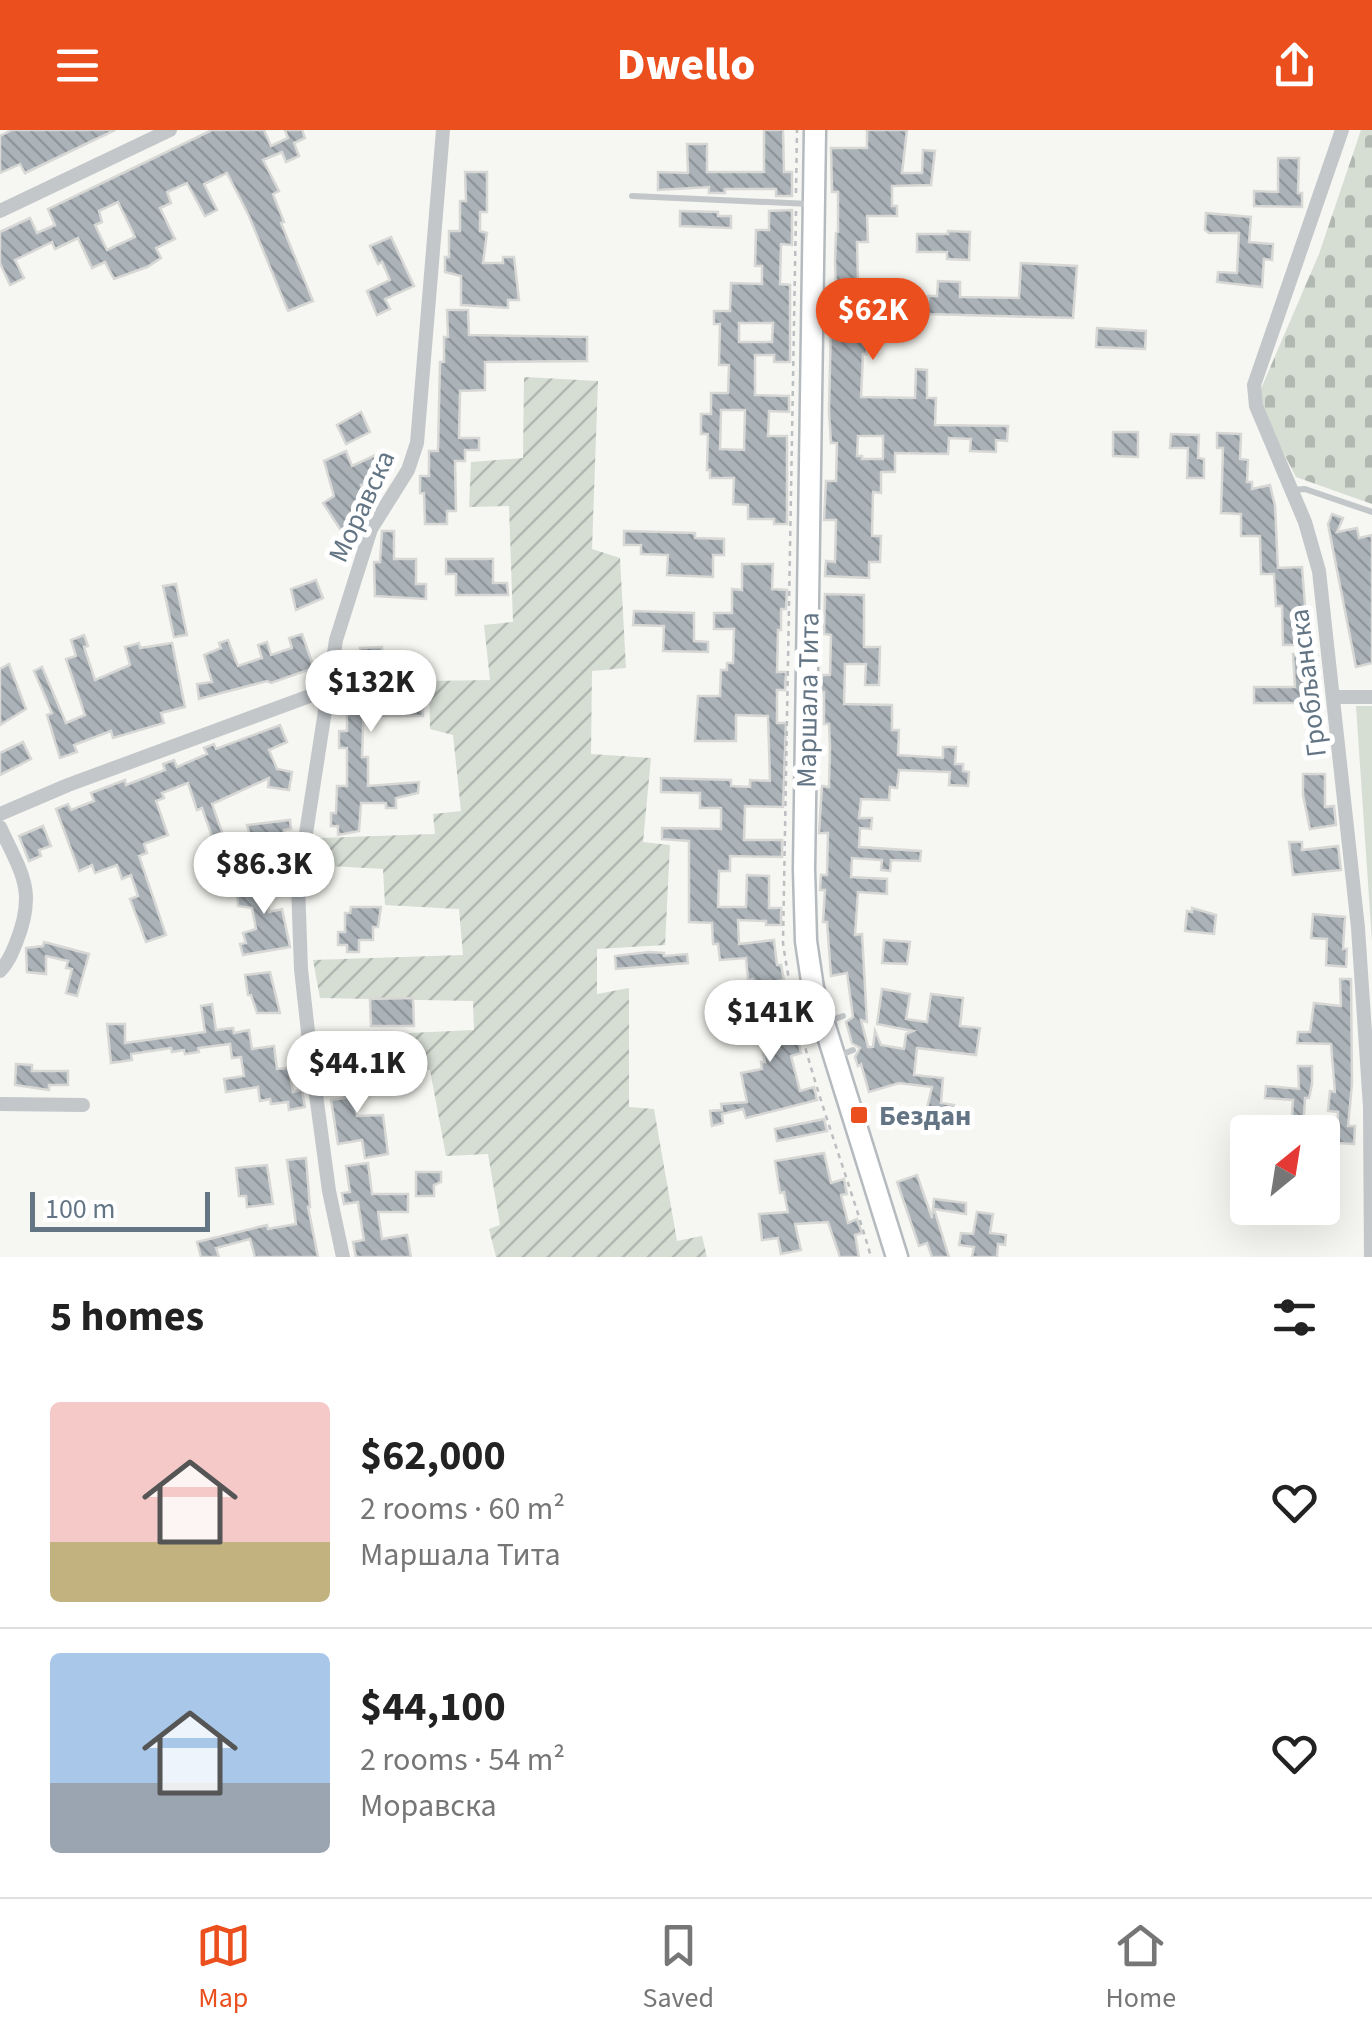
<!DOCTYPE html>
<html lang="en">
<head>
<meta charset="utf-8">
<style>
	:root { --surface:#fff; --page:#f2f2f2; --text:#222; --muted:#767676; --line:#e0e0e0; --accent:#eb4f1d }
	body { margin:0; font-family:"Source Sans 3",sans-serif; background:var(--page); color:var(--text); height:100vh; display:flex; flex-direction:column; font-size:38px; white-space:nowrap }
	* { box-sizing:border-box; margin:0 }
	p { font-size:32px; color:var(--muted) }
	.icon { flex:none; width:55px; height:55px; fill:none; stroke:currentColor; stroke-width:2; stroke-linecap:round; stroke-linejoin:round }
	.map { position:relative; height:1127px; overflow:hidden }
	.drawer { display:flex; flex-direction:column; background:var(--surface); flex:1 }
	.drawer>* { flex:none }
	.needle { width:65px; rotate:30deg }
	.tools { position:absolute; left:1230px; top:985px; display:grid; gap:20px }
	.tools a { display:grid; place-items:center; width:110px; height:110px; border-radius:10px; background:var(--surface); box-shadow:0 10px 40px #0002; font-size:50px }
	.scale { position:absolute; left:30px; bottom:25px; width:180px; box-sizing:border-box; padding-left:10px; border:5px solid #637584; border-top:0; font-size:28px; line-height:35px; white-space:nowrap; color:#637584; -webkit-text-stroke:8px #fff; paint-order:stroke }
	.price { position:absolute; translate:-50% -85px; padding:0 22px; border-radius:35px; background:#fff; color:#222; font-size:32px; line-height:65px; filter:drop-shadow(0 2px 5px #0008) }
	.price::after { content:''; position:absolute; left:50%; top:60px; width:30px; height:22px; margin-left:-15px; background:inherit; clip-path:polygon(0 0,100% 0,50% 100%) }
	.price.selected { background:var(--accent); color:#fff }
	ul { padding:0; list-style:none }
	li { display:flex; align-items:center; gap:30px; height:250px; padding:0 50px }
	li+li { border-top:2px solid var(--line) }
	li span { display:grid; place-items:center; flex:none; width:280px; height:200px; border-radius:10px; color:#555 }
	li>.icon { margin-inline-start:auto }
	span .icon { width:120px; height:120px; fill:#fffc; stroke-width:1 }
	li b { font-size:42px }
	h2 { display:flex; justify-content:space-between; align-items:center; height:120px; padding:0 50px; font-size:42px }
	header { display:flex; justify-content:space-between; align-items:center; height:130px; padding:0 50px; background:var(--accent); color:#fff; font-size:45px; font-weight:800 }
	.tabs { display:flex; justify-content:space-around; align-items:center; height:140px; border-top:2px solid var(--line); background:var(--surface); font-size:28px; color:var(--muted) }
	.tabs a { display:grid; justify-items:center; gap:5px }
	.tabs .selected { color:var(--accent) }
	.map>svg:first-child { display:block }
	.cemetery { fill:url(#cemetery-stones) }
	.park { fill:#d6ddd3 }
	.garden { fill:url(#garden-furrows) }
	.building { fill:url(#building-back-hatch); stroke:#d7d7d5; stroke-width:2.5; fill-rule:evenodd }
	.lines { fill:none; stroke-linecap:round; stroke-linejoin:round }
	.secondary-casing { stroke:#b5babf; stroke-width:25 }
	.path { stroke:#bcbfc1; stroke-width:2.5; stroke-dasharray:5 5; stroke-linecap:butt }
	.lane { stroke:#c3c7ca; stroke-width:6 }
	.street { stroke:#c3c7ca; stroke-width:14 }
	.secondary { stroke:#fff; stroke-width:20 }
	.poi-dot { fill:#eb4f1d; stroke:#fff; stroke-width:4 }
	.labels { text-anchor:middle; stroke-width:10; stroke-linejoin:round; paint-order:stroke }
	.street-label { font-size:28px; fill:#637584; stroke:#fff }
	.poi-label { font-size:28px; font-weight:bold; fill:#637584; stroke:#fff; text-anchor:start }
</style>
</head>
<body>
<header><svg class="icon" aria-label="menu" viewBox="0 0 24 24"><path d="M4 6h16M4 12h16M4 18h16"/></svg>Dwello<svg class="icon" aria-label="share" viewBox="0 0 24 24"><path d="M12 15V3M7 8l5-5 5 5M5 13v7h14v-7"/></svg></header>
<div class="map">
<svg width="1372" height="1127" viewBox="0 0 1372 1127">
	<defs>
		<pattern id="cemetery-stones" width="16" height="16" patternUnits="userSpaceOnUse" patternTransform="scale(2.5)"><rect width="16" height="16" fill="#d6ddd3"/><path d="M2 7V4a2 2 0 0 1 4 0v3zM10 15v-3a2 2 0 0 1 4 0v3z" fill="#b1b8b1"/></pattern>
		<pattern id="garden-furrows" width="10" height="10" patternUnits="userSpaceOnUse" patternTransform="scale(2.5)"><rect width="10" height="10" fill="#d6ddd3"/><path d="M-1 1l2-2M0 10L10 0M9 11l2-2" fill="none" stroke="#b1b8b1"/></pattern>
		<pattern id="building-back-hatch" width="6" height="6" patternUnits="userSpaceOnUse" patternTransform="scale(2.5)"><rect width="6" height="6" fill="#abb3b8"/><path d="M-1 5l2 2M0 0l6 6M5-1l2 2" fill="none" stroke="#8f969b"/></pattern>
	</defs>
	<rect width="100%" height="100%" fill="#f6f6f2"/>
	<polygon class="cemetery" points="1361,0 1372,0 1372,374 1296,347 1265,287 1260,261 1319,124"/>
	<polygon class="park" points="1356,576 1372,576 1372,812"/>
	<polygon class="garden" points="524,247 598,251 592,419 620,428 626,538 592,541 591,624 651,628 643,712 670,715 665,815 597,819 597,864 629,858 629,977 654,979 677,1111 702,1106 707,1127 496,1127 489,1099 500,1095 488,1024 446,1026 430,940 329,938 324,907 474,900 473,871 320,868 313,830 463,825 459,779 385,775 383,739 313,735 320,708 435,704 433,684 461,681 453,605 430,599 429,551 490,550 484,495 513,492 509,376 469,377 471,332 523,328"/>
	<g class="building">
		<polygon points="12,0 115,0 25,43 20,34 0,43 0,6"/>
		<path d="M212 0H264L271 16 288 8 285 0H302L305 8 294 13 299 26 286 32 282 22 263 30 279 61 273 64 284 92 281 93 313 171 288 181 249 86 227 43 204 54 217 80 205 86 187 53 167 62 171 73 160 78 175 109 156 118 161 128 147 137 114 149 105 132 92 138 78 108 55 119 52 112 15 130 24 148 10 155 0 133V102L30 88 37 103 55 95 48 79ZM118 72 135 107 107 120 95 95 102 92 99 81Z"/>
		<polygon points="764,0 783,0 784,42 792,42 792,66 776,66 776,59 725,59 725,63 709,63 709,57 658,60 658,42 688,43 687,14 707,14 707,42 764,42"/>
		<path d="M867 0H907L902 43H922L923 20 935 21 931 55 892 56V76H897V86H867L868 112H857L859 189H873V203H867V224H863L861 267 915 268 916 239 927 240V268H936L935 295 1008 296 1007 311 996 310V322L970 321 971 309 949 308 948 324 895 323V342H881V363L873 362 872 406H881L880 432H869V448L825 446 826 431 835 432 836 390H824L826 351H836L837 313H831L829 282 831 189H837L835 130 836 103 838 102V62H832L831 18H867ZM858 306H883V329H862V326H857Z"/>
		<polygon points="1278,28 1299,28 1298,63 1302,63 1302,77 1254,76 1254,61 1278,62"/>
		<polygon points="465,42 487,42 487,82 480,82 480,101 487,103 483,133 503,133 503,127 514,127 519,170 508,170 508,178 461,175 461,146 445,142 445,127 449,127 449,101 460,101 460,71 466,71"/>
		<path d="M792 80V115L781 114 780 154 790 155V232H774V225H755V265L789 266V282L769 281 768 306H787V394H774V389H748V375L733 374 734 348H710V340H707L708 304H701V284H711V263H728L729 235H719L720 194H714V181H730L731 153 762 154V136H755L756 100H769V81ZM739 193H773L772 212H739ZM721 280H745L744 320 720 319Z"/>
		<polygon points="680,81 718,82 718,86 731,86 731,98 680,96"/>
		<polygon points="1206,83 1251,87 1249,112 1273,114 1272,130 1264,129 1262,157 1217,152 1218,142 1237,143 1239,103 1209,103 1205,100"/>
		<polygon points="948,101 970,102 969,130 947,129 947,122 917,122 917,104 948,104"/>
		<polygon points="391,107 414,156 385,169 390,179 377,185 367,161 390,150 382,132 378,134 370,116"/>
		<polygon points="1021,133 1077,136 1073,188 928,184 928,166 937,166 938,151 960,152 960,167 1019,168"/>
		<polygon points="447,180 468,180 469,205 587,207 587,231 485,232 485,260 460,261 459,308 479,308 479,320 465,320 465,331 455,331 456,381 447,381 447,394 425,394 424,363 420,363 420,346 429,346 429,321 438,321 440,232 444,232 444,207 448,207"/>
		<polygon points="1097,198 1146,201 1145,219 1096,217"/>
		<polygon points="361,282 370,302 346,314 337,295"/>
		<polygon points="1113,302 1138,302 1138,327 1113,326"/>
		<polygon points="1217,303 1241,304 1240,329 1248,330 1247,352 1252,352 1252,359 1270,355 1275,376 1278,438 1302,437 1306,488 1302,488 1302,515 1283,515 1282,476 1276,476 1274,444 1261,444 1260,406 1241,406 1241,384 1221,383 1223,318 1217,318"/>
		<polygon points="1171,304 1199,305 1198,328 1204,329 1204,348 1187,348 1188,318 1170,318"/>
		<polygon points="346,321 352,336 378,324 387,343 361,355 372,377 348,388 357,401 346,408 323,373 334,366 324,331"/>
		<polygon points="1332,384 1343,388 1337,402 1357,398 1359,408 1372,405 1372,533 1356,537 1328,394"/>
		<polygon points="382,401 394,401 394,429 416,429 416,454 426,454 426,469 375,466 374,432 380,432"/>
		<polygon points="624,401 695,403 695,408 724,409 724,425 713,425 713,447 667,445 668,425 641,424 641,415 624,415"/>
		<polygon points="446,429 493,429 493,453 507,453 508,465 456,465 456,444 446,444"/>
		<polygon points="742,434 773,434 772,459 787,460 786,479 781,479 781,500 778,500 777,542 786,542 785,560 777,560 777,593 786,593 783,677 745,676 744,710 782,710 782,727 730,726 730,741 719,741 718,777 746,777 747,745 769,746 769,778 781,778 781,795 766,795 766,791 738,790 739,814 774,810 777,835 781,835 784,850 754,856 753,849 748,850 746,828 720,830 718,814 713,814 712,793 689,792 689,711 662,709 662,698 721,699 721,678 700,678 700,663 661,662 661,648 731,650 731,656 750,657 750,650 770,651 768,586 736,585 736,611 695,611 698,566 720,566 721,540 727,540 727,533 733,533 734,499 714,499 714,483 732,483 732,459 742,460"/>
		<polygon points="316,450 323,468 296,480 291,459"/>
		<polygon points="176,454 187,505 174,507 163,456"/>
		<polygon points="825,464 864,465 864,517 880,517 879,555 865,555 866,534 845,534 844,574 892,575 892,600 899,600 898,625 943,628 943,617 956,617 955,634 963,634 963,641 969,642 968,656 949,655 950,642 899,640 897,658 890,657 889,670 861,669 859,688 872,688 871,699 860,698 859,717 921,721 920,731 891,730 890,741 881,740 882,730 852,728 851,747 887,749 887,764 858,762 855,805 862,804 867,892 861,890 868,917 873,917 875,901 881,915 904,919 906,904 913,901 877,894 882,859 910,864 906,889 927,892 931,864 963,868 960,896 980,898 976,925 917,918 914,945 943,948 941,973 954,975 953,983 964,985 962,996 924,991 932,957 899,953 869,962 861,934 858,936 855,927 860,918 852,913 846,892 853,887 847,843 831,846 827,792 823,792 825,760 820,760 821,745 827,745 828,703 819,703 822,656 829,657 830,617 829,594 824,594 824,562 821,562 822,545 830,545 831,505 824,504"/>
		<polygon points="634,481 694,483 694,511 708,512 708,522 663,521 664,496 633,495"/>
		<polygon points="302,504 314,538 271,553 267,551 199,569 197,554 212,552 204,525 221,518 219,513 228,510 238,536 262,528 258,515 267,512 271,525 292,518 289,508"/>
		<polygon points="84,505 88,516 84,517 95,550 130,535 125,517 139,513 140,518 172,513 185,577 161,583 164,593 113,608 111,601 74,615 77,622 60,628 47,585 52,583 34,541 42,537 66,593 85,585 66,529 76,526 71,510"/>
		<polygon points="382,517 382,527 407,527 407,571 423,571 423,586 383,586 383,567 364,567 362,627 368,627 368,656 419,652 418,663 396,668 396,678 386,678 386,673 361,673 359,701 338,705 338,696 331,696 331,683 336,683 337,656 347,656 347,618 339,618 339,601 347,601 347,548 360,548 360,518"/>
		<polygon points="1293,524 1317,524 1319,538 1313,538 1313,573 1254,573 1254,557 1295,557"/>
		<polygon points="9,534 26,579 0,595 0,539"/>
		<polygon points="280,595 287,612 269,620 277,639 292,642 289,660 268,657 269,648 212,674 232,730 246,725 248,735 230,740 234,759 224,762 211,717 215,715 202,678 197,680 188,653 162,663 164,668 156,671 168,705 144,714 147,723 139,726 166,805 146,812 130,769 138,766 131,745 122,749 117,735 95,743 92,735 79,741 56,679 68,674 71,680 94,671 91,663 125,650 126,655 165,640 163,634 174,630 177,637 207,624 204,618 214,614 216,619"/>
		<polygon points="23,612 31,629 0,645 0,623"/>
		<polygon points="1303,644 1325,644 1325,677 1334,676 1336,695 1310,699 1303,665"/>
		<polygon points="290,690 291,699 284,700 282,721 254,718 247,695"/>
		<polygon points="43,696 51,716 39,720 41,726 29,731 19,706"/>
		<polygon points="1289,712 1302,712 1302,720 1338,716 1341,740 1293,745"/>
		<polygon points="278,736 278,748 265,751 269,782 282,779 290,817 243,825 240,814 246,813 243,803 256,799 252,778 238,776 237,764 257,761 256,737"/>
		<polygon points="351,777 381,777 378,797 373,797 373,810 359,810 359,822 347,822 347,815 338,815 338,802 345,802 345,783 350,783"/>
		<polygon points="1192,778 1216,785 1214,804 1185,801 1187,781 1192,782"/>
		<polygon points="1313,784 1345,787 1343,819 1347,819 1346,837 1326,835 1327,809 1311,808"/>
		<polygon points="884,810 910,812 907,834 882,833"/>
		<polygon points="44,812 89,824 77,866 66,863 72,839 66,838 68,831 46,826 46,844 27,842 26,818 43,816"/>
		<polygon points="649,822 664,823 664,826 687,824 688,833 616,839 615,826"/>
		<polygon points="270,842 280,883 257,883 251,865 248,865 245,845"/>
		<polygon points="1340,849 1351,849 1352,954 1348,996 1355,996 1354,1014 1337,1013 1338,982 1328,981 1330,961 1335,962 1331,914 1297,913 1298,902 1310,902 1314,873 1341,876"/>
		<polygon points="413,868 414,896 371,896 370,869"/>
		<polygon points="787,870 793,902 796,902 801,923 791,926 800,961 814,957 817,970 746,988 743,979 722,984 723,993 712,996 710,981 722,980 721,974 747,972 741,943 762,939 761,932 765,932 760,910 764,909 760,890 731,894 730,884 738,883 737,879"/>
		<polygon points="212,874 216,900 233,898 234,903 249,900 252,919 274,916 277,939 289,938 293,962 302,960 305,977 289,980 288,972 271,974 270,969 260,971 258,957 226,962 224,949 244,946 241,927 232,928 230,914 198,918 199,922 185,924 184,920 172,922 171,918 131,924 132,930 111,933 107,894 125,894 125,913 205,902 201,876"/>
		<polygon points="16,934 32,935 32,941 68,941 68,955 49,955 49,960 15,955"/>
		<polygon points="1298,936 1312,936 1312,954 1309,968 1305,968 1304,987 1292,986 1293,970 1265,968 1266,956 1299,959"/>
		<polygon points="368,939 370,957 354,959 357,986 383,985 388,1024 365,1028 362,1010 338,1014 331,970 345,968 343,951 329,952 328,943"/>
		<polygon points="824,989 827,1001 777,1011 775,999"/>
		<polygon points="824,1023 831,1053 844,1049 847,1064 841,1065 848,1093 857,1089 862,1103 855,1105 859,1127 840,1127 828,1092 795,1094 801,1120 781,1124 778,1108 762,1110 759,1084 788,1082 784,1062 780,1063 775,1031"/>
		<polygon points="306,1028 310,1077 308,1077 318,1127 255,1127 250,1109 216,1118 219,1127 201,1127 197,1112 267,1095 268,1099 296,1094 287,1030"/>
		<polygon points="368,1033 372,1064 408,1064 408,1082 378,1082 382,1109 407,1105 411,1127 356,1127 353,1112 364,1110 358,1072 344,1074 342,1063 350,1062 346,1036"/>
		<polygon points="267,1035 273,1074 247,1077 246,1066 239,1066 236,1038"/>
		<polygon points="416,1042 441,1042 441,1052 434,1055 434,1066 416,1066"/>
		<polygon points="917,1045 932,1088 934,1069 966,1073 966,1084 934,1079 949,1127 932,1127 927,1113 919,1116 897,1052"/>
		<polygon points="977,1082 993,1084 990,1103 1006,1105 1005,1115 998,1114 997,1127 972,1127 974,1117 959,1115 961,1103 973,1104"/>
	</g>
	<g class="lines">
		<defs>
			<polyline id="secondary" points="815,0 804,739 806,811 813,858 897,1127"/>
		</defs>
		<use href="#secondary" class="secondary-casing"/>
		<g class="path">
			<polyline points="796,63 797,0"/>
			<path d="M796 81 783 813C798 922 841 1022 871 1127"/>
		</g>
		<g class="lane">
			<polyline points="632,66 810,74"/>
			<polyline points="1293,360 1305,359 1372,382"/>
			<polyline points="827,892 843,886"/>
			<polyline points="838,926 853,920"/>
		</g>
		<g class="street">
			<polyline points="1342,0 1254,255 1256,276 1305,392 1319,441 1358,798 1370,977 1371,1127"/>
			<polyline points="0,81 170,0"/>
			<polyline points="1335,567 1372,567"/>
			<polyline points="0,684 68,655 326,560"/>
			<path d="M0 697C22 744 37 761 16 813 12 823 8 833 0 841"/>
			<polyline points="0,974 83,975"/>
			<polyline points="343,1127 329,1061 310,920 301,839 298,755 336,510 371,399 408,340 417,313 443,0"/>
		</g>
		<use href="#secondary" class="secondary"/>
	</g>
	<rect class="poi-dot" x="849" y="975" width="20" height="20" rx="5"/>
	<g class="labels">
		<g class="street-label">
			<text transform="translate(361 376) rotate(-65)" y="10">Моравска</text>
			<text transform="translate(1307 553) rotate(-97)" y="10">Гробљанска</text>
			<text transform="translate(807 570) rotate(-89)" y="10">Маршала Тита</text>
		</g>
		<g class="poi-label">
			<text x="879" y="995">Бездан</text>
		</g>
	</g>
</svg>
<div class="tools">
<a><svg class="needle" viewBox="-14 -14 28 28"><path d="M0-13l5 13h-10z" fill="#e53935"/><path d="M0 13l5-13h-10z" fill="#767676"/></svg></a>
</div>
<div class="scale">100 m</div>
<b class="price selected" style="left:873px;top:233px">$62K</b>
<b class="price" style="left:371px;top:605px">$132K</b>
<b class="price" style="left:264px;top:787px">$86.3K</b>
<b class="price" style="left:770px;top:935px">$141K</b>
<b class="price" style="left:357px;top:986px">$44.1K</b>
</div>
<section class="drawer">
<h2>5 homes<svg class="icon" aria-label="filters" viewBox="0 0 24 24"><path d="M4 7h16M4 17h16"/><circle cx="9" cy="7" r="2"/><circle cx="15" cy="17" r="2"/></svg></h2>
<ul>
<li><span style="background:linear-gradient(#f6c9c9 70%,#c2b280 0)"><svg class="icon" aria-label="home" viewBox="0 0 24 24"><path d="M3 11l9-7 9 7M6 9v11h12V9"/></svg></span><div><b>$62,000</b><p>2 rooms · 60 m²</p><p>Маршала Тита</p></div><svg class="icon" aria-label="heart" viewBox="0 0 24 24"><path d="M12 20l-8-8c-3-5 5-10 8-4 3-6 11-1 8 4z"/></svg></li>
<li><span style="background:linear-gradient(#a9c7e8 65%,#9aa5b1 0)"><svg class="icon" aria-label="home" viewBox="0 0 24 24"><path d="M3 11l9-7 9 7M6 9v11h12V9"/></svg></span><div><b>$44,100</b><p>2 rooms · 54 m²</p><p>Моравска</p></div><svg class="icon" aria-label="heart" viewBox="0 0 24 24"><path d="M12 20l-8-8c-3-5 5-10 8-4 3-6 11-1 8 4z"/></svg></li>
</ul>
</section>
<nav class="tabs">
<a class="selected"><svg class="icon" aria-label="map" viewBox="0 0 24 24"><path d="M3 6l6-2 6 2 6-2v14l-6 2-6-2-6 2zM9 4v14M15 6v14"/></svg>Map</a>
<a><svg class="icon" aria-label="saved" viewBox="0 0 24 24"><path d="M7 4h10v16l-5-4-5 4z"/></svg>Saved</a>
<a><svg class="icon" aria-label="home" viewBox="0 0 24 24"><path d="M3 11l9-7 9 7M6 9v11h12V9"/></svg>Home</a>
</nav>
</body>
</html>
